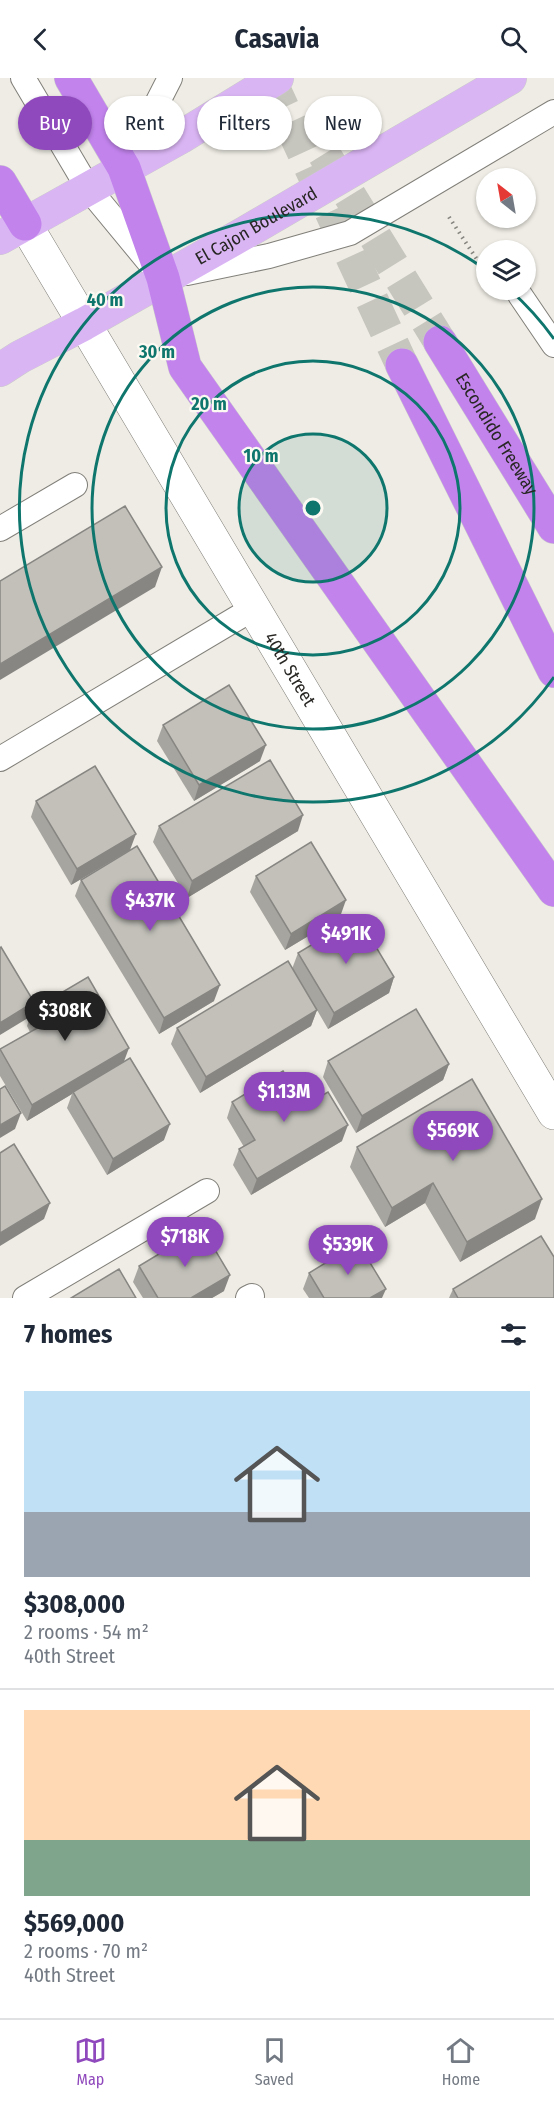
<!DOCTYPE html>
<html lang="en">
<head>
<meta charset="utf-8">
<style>
	:root { --surface:#fff; --page:#f6f6f7; --text:#1f2937; --muted:#747a83; --line:#e0e1e3; --accent:#9049bc }
	body { margin:0; font-family:"Fira Sans Condensed",sans-serif; background:var(--page); color:var(--text); height:100vh; display:flex; flex-direction:column; font-size:22px; white-space:nowrap }
	* { box-sizing:border-box; margin:0 }
	p { font-size:20px; color:var(--muted) }
	.icon { flex:none; width:33px; height:33px; fill:none; stroke:currentColor; stroke-width:2; stroke-linecap:round; stroke-linejoin:round }
	.map { position:relative; height:1220px; overflow:hidden }
	.details { display:flex; flex-direction:column; background:var(--surface); flex:1 }
	.details>* { flex:none }
	.top-card { position:absolute; left:18px; top:18px; width:519px; height:54px; display:flex; gap:12px }
	.needle { width:39px; rotate:329deg }
	.fabs { position:absolute; left:476px; top:90px; display:grid; gap:12px }
	.fabs a { display:grid; place-items:center; width:60px; height:60px; border-radius:50%; background:var(--surface); box-shadow:0 2px 4px #0004; font-size:30px }
	.price { position:absolute; translate:-50% -51px; padding:0 14px; border-radius:21px; background:var(--accent); color:#fff; font-size:20px; line-height:39px; filter:drop-shadow(0 2px 3px #0008) }
	.price::after { content:''; position:absolute; left:50%; top:36px; width:18px; height:14px; margin-left:-9px; background:inherit; clip-path:polygon(0 0,100% 0,50% 100%) }
	.price.active { background:#222; color:#fff }
	ul { padding:0; list-style:none }
	li { display:grid; align-content:center; gap:12px; height:318px; padding:0 24px }
	li+li { border-top:2px solid var(--line) }
	li span { display:grid; place-items:center; height:186px; border-radius:0px; color:#555 }
	li>.icon { margin-inline-start:auto }
	span .icon { width:108px; height:108px; fill:#fffc; stroke-width:1 }
	li b { font-size:26px }
	h2 { display:flex; justify-content:space-between; align-items:center; height:72px; padding:0 24px; font-size:26px }
	.tag { padding:0 21px; border-radius:27px; background:var(--surface); box-shadow:0 2px 4px #0004; font-size:21px; line-height:54px }
	.tag.active { background:var(--accent); color:#fff }
	header { display:flex; justify-content:space-between; align-items:center; height:78px; padding:0 24px; background:var(--surface); font-size:27px; font-weight:700 }
	.tabs { display:flex; justify-content:space-around; align-items:center; height:84px; border-top:2px solid var(--line); background:var(--surface); font-size:16px; color:var(--muted) }
	.tabs a { display:grid; justify-items:center; gap:3px }
	.tabs .active { color:var(--accent) }
	.map>svg:first-child { display:block }
	.lines { fill:none; stroke-linecap:round; stroke-linejoin:round }
	.motorway-tunnel { stroke:#c6c5be; stroke-width:33; stroke-dasharray:33 16; stroke-linecap:butt }
	.service-casing { stroke:#817f79; stroke-width:26 }
	.tertiary-casing { stroke:#817f79; stroke-width:34 }
	.primary-casing { stroke:#cbcbca; stroke-width:34 }
	.motorway-casing { stroke:#cbcbca; stroke-width:34 }
	.path { stroke:#85847e; stroke-width:4; stroke-dasharray:1.5 4.5; stroke-linecap:butt }
	.service { stroke:#fff; stroke-width:24 }
	.tertiary { stroke:#fff; stroke-width:33 }
	.primary { stroke:#dab5f4; stroke-width:33 }
	.motorway { stroke:#c283ed; stroke-width:33 }
	.wall { fill:#a7a59f }
	.shaded-wall { fill:#888682 }
	.building { fill:#c2c0b9; stroke:#888682; stroke-width:1.5 }
	.ring { fill:none; stroke:#0f766e; stroke-width:3 }
	.labels { text-anchor:middle; stroke-width:4.5; stroke-linejoin:round; paint-order:stroke }
	.street-label { font-size:18px; fill:#282724; stroke:#fbf9f2 }
	.centre { fill:#0f766e; stroke:#fbf9f2; stroke-width:3 }
	.ring-label { font-size:18px; text-anchor:middle; font-weight:bold; fill:#0f766e; stroke:#fbf9f2; stroke-width:4.5; stroke-linejoin:round; paint-order:stroke }
</style>
</head>
<body>
<header><svg class="icon" aria-label="back" viewBox="0 0 24 24"><path d="M15 5l-7 7 7 7"/></svg>Casavia<svg class="icon" aria-label="search" viewBox="0 0 24 24"><circle cx="10" cy="10" r="6"/><path d="M15 15l6 6"/></svg></header>
<div class="map">
<svg width="554" height="1220" viewBox="0 0 554 1220">
	<rect width="100%" height="100%" fill="#eeece4"/>
	<g class="lines">
		<g class="motorway-tunnel">
			<polyline points="269,0 402,287"/>
			<polyline points="324,76 440,264"/>
		</g>
		<defs>
			<g id="service">
				<polyline points="23,0 88,110 154,190"/>
				<polyline points="124,90 170,0"/>
				<polyline points="187,195 269,178 350,155 554,34"/>
				<polyline points="520,217 554,267"/>
				<polyline points="0,451 75,407"/>
				<polyline points="0,681 254,530"/>
				<polyline points="25,1220 207,1113"/>
				<polyline points="248,1220 252,1218"/>
			</g>
			<g id="tertiary">
				<path id="s1" d="M25 146 554 1035"/>
			</g>
			<g id="primary">
				<polyline points="0,160 181,59 277,0"/>
				<path id="s2" d="M0 292 20 279 84 246 243 156 510 0"/>
			</g>
			<g id="motorway">
				<polyline points="71,0 124,90 163,200 185,289 554,812"/>
				<polyline points="0,104 25,146"/>
				<path id="s3" d="M440 264 554 449"/>
				<polyline points="402,287 554,593"/>
			</g>
		</defs>
		<use href="#service" class="service-casing"/>
		<use href="#tertiary" class="tertiary-casing"/>
		<use href="#primary" class="primary-casing"/>
		<use href="#motorway" class="motorway-casing"/>
		<polyline class="path" points="449,139 486,195"/>
		<use href="#service" class="service"/>
		<use href="#tertiary" class="tertiary"/>
		<use href="#primary" class="primary"/>
		<use href="#motorway" class="motorway"/>
	</g>
	<g class="wall">
		<polygon points="163,647 260,683 194,723 157,663"/>
		<polygon points="36,723 130,772 71,807 31,739"/>
		<polygon points="159,748 298,753 187,820 153,764"/>
		<polygon points="256,798 340,839 285,872 250,814"/>
		<polygon points="81,802 214,923 159,956 75,818"/>
		<polygon points="298,875 394,899 389,915 328,951 317,932 311,948 200,1015 171,966 177,950 292,891"/>
		<polygon points="32,932 124,983 164,1062 107,1097 67,1030 72,1016 27,1043 0,998 0,971 30,954 27,948"/>
		<polygon points="328,983 449,986 443,1002 356,1055 323,999"/>
		<polygon points="232,1024 304,1028 342,1063 251,1117 233,1087 239,1071 244,1069 227,1040"/>
		<polygon points="357,1069 535,1141 460,1184 425,1125 385,1149 350,1089"/>
		<polygon points="139,1188 224,1213 212,1220 143,1220 133,1204"/>
		<polygon points="309,1195 382,1220 309,1220 303,1211"/>
		<polygon points="453,1211 554,1220 449,1220"/>
	</g>
	<g class="shaded-wall">
		<polygon points="162,489 155,509 0,602 0,586"/>
		<polygon points="266,667 260,683 194,723 199,707"/>
		<polygon points="303,737 298,753 187,820 192,803"/>
		<polygon points="136,756 130,772 71,807 77,791"/>
		<polygon points="346,822 340,839 285,872 291,856"/>
		<polygon points="394,899 389,915 328,951 334,935"/>
		<polygon points="220,907 214,923 159,956 164,940"/>
		<polygon points="34,924 28,940 0,957 0,945"/>
		<polygon points="317,932 311,948 200,1015 206,999"/>
		<polygon points="129,970 123,986 73,1014 72,1016 27,1043 32,1027"/>
		<polygon points="449,986 443,1002 356,1055 362,1038"/>
		<polygon points="21,1035 15,1051 0,1060 0,1047"/>
		<polygon points="170,1046 164,1062 107,1097 113,1081"/>
		<polygon points="348,1047 342,1063 251,1117 257,1101"/>
		<polygon points="433,1105 425,1125 385,1149 392,1130"/>
		<polygon points="542,1121 535,1141 460,1184 467,1164"/>
		<polygon points="50,1125 44,1141 0,1168 0,1155"/>
		<polygon points="230,1197 224,1213 212,1220 191,1220"/>
		<polygon points="386,1211 382,1220 370,1220"/>
	</g>
	<g class="building">
		<polygon points="125,428 162,489 0,586 0,503"/>
		<polygon points="229,607 266,667 199,707 163,647"/>
		<polygon points="270,682 303,737 192,803 159,748"/>
		<polygon points="95,688 136,756 77,791 36,723"/>
		<polygon points="311,764 346,822 291,856 256,798"/>
		<polygon points="137,768 220,907 164,940 81,802"/>
		<polygon points="358,839 394,899 334,935 298,875"/>
		<polygon points="1,869 34,924 0,945 0,870"/>
		<polygon points="288,883 317,932 206,999 177,950"/>
		<polygon points="88,899 129,970 32,1027 0,971 41,948 32,932"/>
		<polygon points="416,931 449,986 362,1038 328,983"/>
		<polygon points="130,980 170,1046 113,1081 73,1014"/>
		<polygon points="283,993 304,1028 328,1014 348,1047 257,1101 239,1071 255,1062 232,1024"/>
		<polygon points="472,1001 542,1121 467,1164 433,1105 392,1130 357,1069"/>
		<polygon points="5,1008 21,1035 0,1047 0,1011"/>
		<polygon points="14,1066 50,1125 0,1155 0,1075"/>
		<polygon points="202,1150 230,1197 191,1220 158,1220 139,1188"/>
		<polygon points="541,1158 554,1179 554,1220 458,1220 453,1211"/>
		<polygon points="358,1165 386,1211 370,1220 324,1220 309,1195"/>
		<polygon points="119,1191 136,1220 71,1220"/>
	</g>
	<circle cx="313" cy="430" r="74" fill="#0f766e" fill-opacity=".12"/>
	<g class="ring">
		<circle cx="313" cy="430" r="74"/>
		<circle cx="313" cy="430" r="147"/>
		<circle cx="313" cy="430" r="221"/>
		<path d="M554 599A294 294 0 1 1 486 192M510 212A294 294 0 0 1 554 261"/>
	</g>
	<g class="labels">
		<g class="street-label">
			<text dy="6" stroke="none"><textPath href="#s2" startOffset="294">El Cajon Boulevard</textPath></text>
			<text dy="6" stroke="none"><textPath href="#s3" startOffset="108">Escondido Freeway</textPath></text>
			<text dy="6" stroke="none"><textPath href="#s1" startOffset="518">40th Street</textPath></text>
		</g>
	</g>
	<circle cx="313" cy="430" r="9" class="centre"/>
	<g class="ring-label">
		<text x="105" y="228">40 m</text>
		<text x="157" y="280">30 m</text>
		<text x="209" y="332">20 m</text>
		<text x="261" y="384">10 m</text>
	</g>
</svg>
<div class="fabs">
<a><svg class="needle" viewBox="-14 -14 28 28"><path d="M0-13l5 13h-10z" fill="#e53935"/><path d="M0 13l5-13h-10z" fill="#747a83"/></svg></a>
<a><svg class="icon" aria-label="layers" viewBox="0 0 24 24"><path d="M12 4l9 5-9 5-9-5zM3 14l9 5 9-5"/></svg></a>
</div>
<b class="price" style="left:150px;top:854px">$437K</b>
<b class="price" style="left:346px;top:887px">$491K</b>
<b class="price active" style="left:65px;top:964px">$308K</b>
<b class="price" style="left:284px;top:1045px">$1.13M</b>
<b class="price" style="left:453px;top:1084px">$569K</b>
<b class="price" style="left:185px;top:1190px">$718K</b>
<b class="price" style="left:348px;top:1198px">$539K</b>
<div class="top-card">
<a class="tag active">Buy</a>
<a class="tag">Rent</a>
<a class="tag">Filters</a>
<a class="tag">New</a>
</div>
</div>
<section class="details">
<h2>7 homes<svg class="icon" aria-label="filters" viewBox="0 0 24 24"><path d="M4 7h16M4 17h16"/><circle cx="9" cy="7" r="2"/><circle cx="15" cy="17" r="2"/></svg></h2>
<ul>
<li><span style="background:linear-gradient(#bfe0f5 65%,#9aa5b1 0)"><svg class="icon" aria-label="home" viewBox="0 0 24 24"><path d="M3 11l9-7 9 7M6 9v11h12V9"/></svg></span><div><b>$308,000</b><p>2 rooms · 54 m²</p><p>40th Street</p></div></li>
<li><span style="background:linear-gradient(#ffd9b3 70%,#7fa58c 0)"><svg class="icon" aria-label="home" viewBox="0 0 24 24"><path d="M3 11l9-7 9 7M6 9v11h12V9"/></svg></span><div><b>$569,000</b><p>2 rooms · 70 m²</p><p>40th Street</p></div></li>
</ul>
</section>
<nav class="tabs">
<a class="active"><svg class="icon" aria-label="map" viewBox="0 0 24 24"><path d="M3 6l6-2 6 2 6-2v14l-6 2-6-2-6 2zM9 4v14M15 6v14"/></svg>Map</a>
<a><svg class="icon" aria-label="saved" viewBox="0 0 24 24"><path d="M7 4h10v16l-5-4-5 4z"/></svg>Saved</a>
<a><svg class="icon" aria-label="home" viewBox="0 0 24 24"><path d="M3 11l9-7 9 7M6 9v11h12V9"/></svg>Home</a>
</nav>
</body>
</html>
